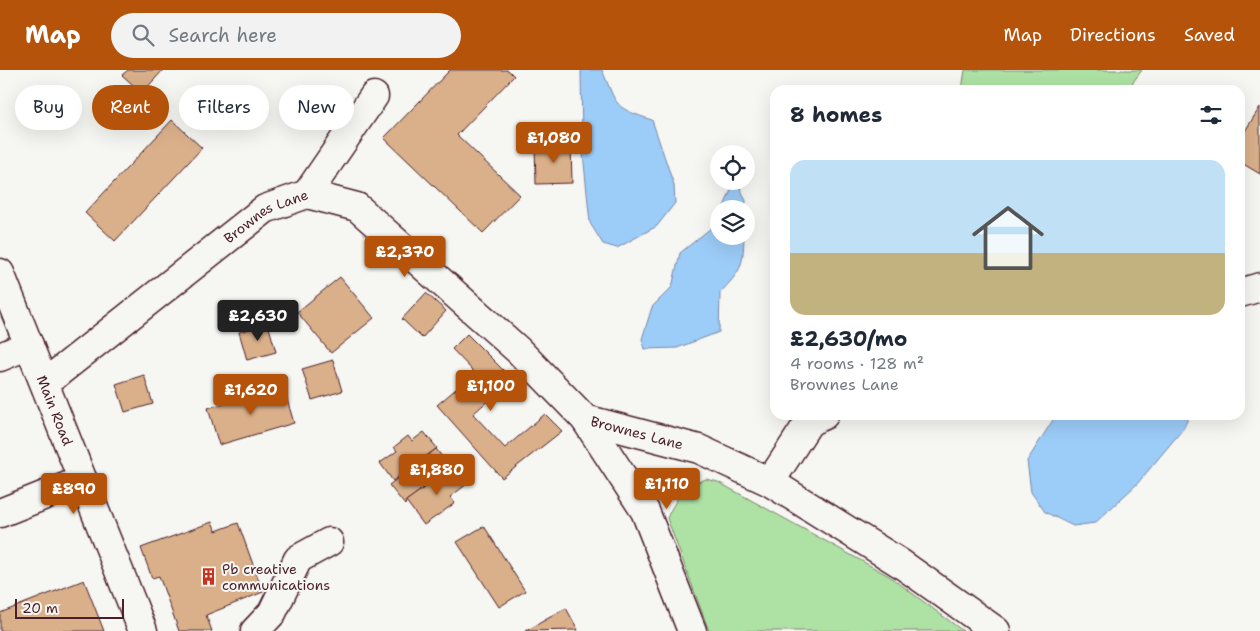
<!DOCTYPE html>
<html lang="en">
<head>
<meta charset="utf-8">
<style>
	:root { --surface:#fff; --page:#f2f2f3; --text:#1f2937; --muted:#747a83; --accent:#b45309 }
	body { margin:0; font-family:"Shantell Sans",sans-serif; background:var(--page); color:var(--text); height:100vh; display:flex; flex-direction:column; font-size:19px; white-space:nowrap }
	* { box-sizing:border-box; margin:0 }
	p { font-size:16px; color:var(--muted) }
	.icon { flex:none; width:28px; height:28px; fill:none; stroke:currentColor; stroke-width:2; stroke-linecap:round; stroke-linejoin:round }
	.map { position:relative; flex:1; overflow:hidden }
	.sheet { position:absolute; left:770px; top:15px; width:475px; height:335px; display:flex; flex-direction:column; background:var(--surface); border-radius:15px; box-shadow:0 5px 20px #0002 }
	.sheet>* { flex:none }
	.guide { position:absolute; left:15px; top:15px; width:475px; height:45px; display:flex; gap:10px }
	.fabs { position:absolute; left:710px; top:75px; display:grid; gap:10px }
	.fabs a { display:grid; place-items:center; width:45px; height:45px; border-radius:50%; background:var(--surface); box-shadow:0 5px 20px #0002; font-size:25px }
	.scale { position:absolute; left:15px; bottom:12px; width:109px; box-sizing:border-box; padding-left:5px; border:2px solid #4a1f2b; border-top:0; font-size:14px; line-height:18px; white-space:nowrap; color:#4a1f2b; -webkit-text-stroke:4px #f6f6f2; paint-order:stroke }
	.price { position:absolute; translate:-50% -42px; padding:0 11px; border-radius:5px; background:var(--accent); color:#fff; font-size:16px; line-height:32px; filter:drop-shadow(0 1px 2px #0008) }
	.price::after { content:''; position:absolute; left:50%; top:30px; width:15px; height:11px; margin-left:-8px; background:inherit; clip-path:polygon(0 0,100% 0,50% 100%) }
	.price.on { background:#222; color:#fff }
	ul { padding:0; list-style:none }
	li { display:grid; align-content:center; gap:10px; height:265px; padding:0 20px }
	li span { display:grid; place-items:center; height:155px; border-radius:15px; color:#555 }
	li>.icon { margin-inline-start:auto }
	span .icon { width:90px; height:90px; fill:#fffc; stroke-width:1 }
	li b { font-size:21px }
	h2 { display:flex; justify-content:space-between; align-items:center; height:60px; padding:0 20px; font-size:21px }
	.chip { padding:0 18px; border-radius:22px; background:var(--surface); box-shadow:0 5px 20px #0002; font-size:18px; line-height:45px }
	.chip.on { background:var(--accent); color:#fff }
	header { display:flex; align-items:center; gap:30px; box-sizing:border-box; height:70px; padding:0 25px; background:var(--accent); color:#fff }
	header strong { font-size:24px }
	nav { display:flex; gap:28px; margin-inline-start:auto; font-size:18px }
	.search { width:350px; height:45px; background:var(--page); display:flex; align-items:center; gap:12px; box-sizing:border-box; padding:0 18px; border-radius:28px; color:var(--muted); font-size:19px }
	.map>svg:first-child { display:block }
	.green { fill:#ade2a4; stroke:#7c8068 }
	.water { fill:#9cccf8; stroke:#7b87a6 }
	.building { fill:#d9b08a; stroke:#4a1f2b }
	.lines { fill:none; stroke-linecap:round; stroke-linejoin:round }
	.minor-casing { stroke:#4a1f2b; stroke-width:31 }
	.major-casing { stroke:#4a1f2b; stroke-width:31 }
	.minor { stroke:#f6f6f2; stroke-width:28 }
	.major { stroke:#f6f6f2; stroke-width:28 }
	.labels { text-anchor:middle; stroke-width:4; stroke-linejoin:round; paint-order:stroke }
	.street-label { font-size:14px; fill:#4a1f2b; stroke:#f6f6f2 }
	.poi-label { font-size:14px; fill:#4a1f2b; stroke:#f6f6f2; text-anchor:start }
</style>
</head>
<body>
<header>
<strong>Map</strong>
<div class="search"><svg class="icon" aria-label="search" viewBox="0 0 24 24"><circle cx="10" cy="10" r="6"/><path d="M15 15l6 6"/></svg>Search here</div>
<nav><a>Map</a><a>Directions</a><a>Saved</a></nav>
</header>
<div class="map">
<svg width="1260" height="561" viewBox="0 0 1260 561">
	<rect width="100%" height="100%" fill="#f6f6f2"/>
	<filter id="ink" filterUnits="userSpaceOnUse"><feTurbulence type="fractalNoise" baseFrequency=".02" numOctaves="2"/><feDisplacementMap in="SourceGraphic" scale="10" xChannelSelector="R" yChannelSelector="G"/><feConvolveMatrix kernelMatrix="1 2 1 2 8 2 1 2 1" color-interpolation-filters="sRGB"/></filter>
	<g filter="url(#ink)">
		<g class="green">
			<polygon points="965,0 1142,0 1127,20 962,20"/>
			<path d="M706 409 718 412 889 506 963 561H709L667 448C676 428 685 416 706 409Z"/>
		</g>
		<g class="water">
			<path d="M581 0H602C618 37 613 37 652 50L674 115 675 133 657 156 617 178 603 174 590 153 582 73Z"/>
			<polygon points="733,115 739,115 746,131 745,139 723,139"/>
			<path d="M719 147V166H744C743 199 741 200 720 223L719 262 677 278 645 279 642 269 652 237 672 217 680 183 716 154Z"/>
			<polygon points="1056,345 1190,345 1183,359 1137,414 1095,453 1073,456 1045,442 1031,422 1027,391"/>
		</g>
		<g class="building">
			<polygon points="128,0 163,0 142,23 122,5"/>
			<polygon points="450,0 508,0 514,6 457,65 520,125 483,163 384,68"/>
			<polygon points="1260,37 1260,104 1240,92 1240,69"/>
			<polygon points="172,50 202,78 115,171 85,143"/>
			<polygon points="571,74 572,113 536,114 535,76"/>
			<polygon points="340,207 374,248 331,283 297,242"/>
			<polygon points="426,223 446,241 422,268 402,249"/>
			<polygon points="268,254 276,282 247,290 239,262"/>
			<polygon points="467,264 512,309 473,344 505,378 545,344 562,361 502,408 437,335 475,303 452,279"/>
			<polygon points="333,290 342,321 312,330 302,299"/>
			<polygon points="144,305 153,334 125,342 116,314"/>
			<polygon points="283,316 294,353 219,375 208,338"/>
			<polygon points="424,362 437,378 393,411 380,393 397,381 394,377 408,366 412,371"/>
			<polygon points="436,379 451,398 406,431 405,435 389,415"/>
			<polygon points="454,396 467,414 450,427 455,433 424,455 406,431"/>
			<polygon points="212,452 216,461 238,453 263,522 206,545 212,561 179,561 159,506 152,508 141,478"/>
			<polygon points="484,456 525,521 499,537 457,472"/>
			<polygon points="84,510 104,561 0,561 0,543"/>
			<polygon points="566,538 578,560 526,561"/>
		</g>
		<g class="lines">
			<defs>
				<g id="minor">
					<polyline points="307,124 374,26"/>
					<polyline points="1240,223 1260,217"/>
					<polyline points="0,287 29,275"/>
					<path id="s1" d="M45 313 265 139 307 124 357 137 518 280 585 349 699 379 770 412 900 493 996 561"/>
					<polyline points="585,349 645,441 692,561"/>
					<polyline points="770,412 809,352 824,345"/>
					<polyline points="0,443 83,410"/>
					<polyline points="255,561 272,543 298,489 329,472"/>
				</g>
				<g id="major">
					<path id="s2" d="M0 203 143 561"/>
				</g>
			</defs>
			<use href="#minor" class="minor-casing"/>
			<use href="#major" class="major-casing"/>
			<use href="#minor" class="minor"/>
			<use href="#major" class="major"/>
		</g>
	</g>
	<defs>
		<symbol id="building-bare" viewBox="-9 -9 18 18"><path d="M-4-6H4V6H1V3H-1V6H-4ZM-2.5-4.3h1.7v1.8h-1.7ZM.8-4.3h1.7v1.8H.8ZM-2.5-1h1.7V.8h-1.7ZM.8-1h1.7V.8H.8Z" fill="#c8321e" stroke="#f6f6f2" stroke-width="2.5" paint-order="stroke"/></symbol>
	</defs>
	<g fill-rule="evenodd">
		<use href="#building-bare" x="196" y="494" width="25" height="25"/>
	</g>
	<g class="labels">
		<g class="street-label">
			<text dy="5" stroke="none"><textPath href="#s1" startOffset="278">Brownes Lane</textPath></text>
			<text dy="5" stroke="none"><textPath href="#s2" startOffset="148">Main Road</textPath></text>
			<text dy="5" stroke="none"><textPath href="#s1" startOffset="742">Brownes Lane</textPath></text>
		</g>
		<g class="poi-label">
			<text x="222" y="504">Pb creative<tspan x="222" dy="16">communications</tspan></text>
		</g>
	</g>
</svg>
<div class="fabs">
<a><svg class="icon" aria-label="locate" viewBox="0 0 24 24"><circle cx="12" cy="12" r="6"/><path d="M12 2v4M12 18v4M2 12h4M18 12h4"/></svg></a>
<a><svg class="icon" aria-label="layers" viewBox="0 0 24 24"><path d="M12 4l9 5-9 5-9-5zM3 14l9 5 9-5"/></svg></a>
</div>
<div class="scale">20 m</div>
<b class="price" style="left:554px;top:94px">£1,080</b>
<b class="price" style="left:405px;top:208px">£2,370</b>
<b class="price on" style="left:258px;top:272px">£2,630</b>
<b class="price" style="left:491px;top:342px">£1,100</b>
<b class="price" style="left:251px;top:346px">£1,620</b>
<b class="price" style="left:437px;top:426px">£1,880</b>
<b class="price" style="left:667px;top:440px">£1,110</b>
<b class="price" style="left:74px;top:445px">£890</b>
<div class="guide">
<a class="chip">Buy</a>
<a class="chip on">Rent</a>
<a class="chip">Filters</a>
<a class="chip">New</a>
</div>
<section class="sheet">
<h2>8 homes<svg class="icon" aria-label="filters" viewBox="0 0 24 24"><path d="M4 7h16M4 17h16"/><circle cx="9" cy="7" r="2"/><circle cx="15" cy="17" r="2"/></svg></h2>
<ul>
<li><span style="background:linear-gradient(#bfe0f5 60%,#c2b280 0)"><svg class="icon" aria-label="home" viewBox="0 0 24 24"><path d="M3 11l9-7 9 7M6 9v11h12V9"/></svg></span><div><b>£2,630/mo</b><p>4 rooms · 128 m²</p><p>Brownes Lane</p></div></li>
</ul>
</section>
</div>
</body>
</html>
